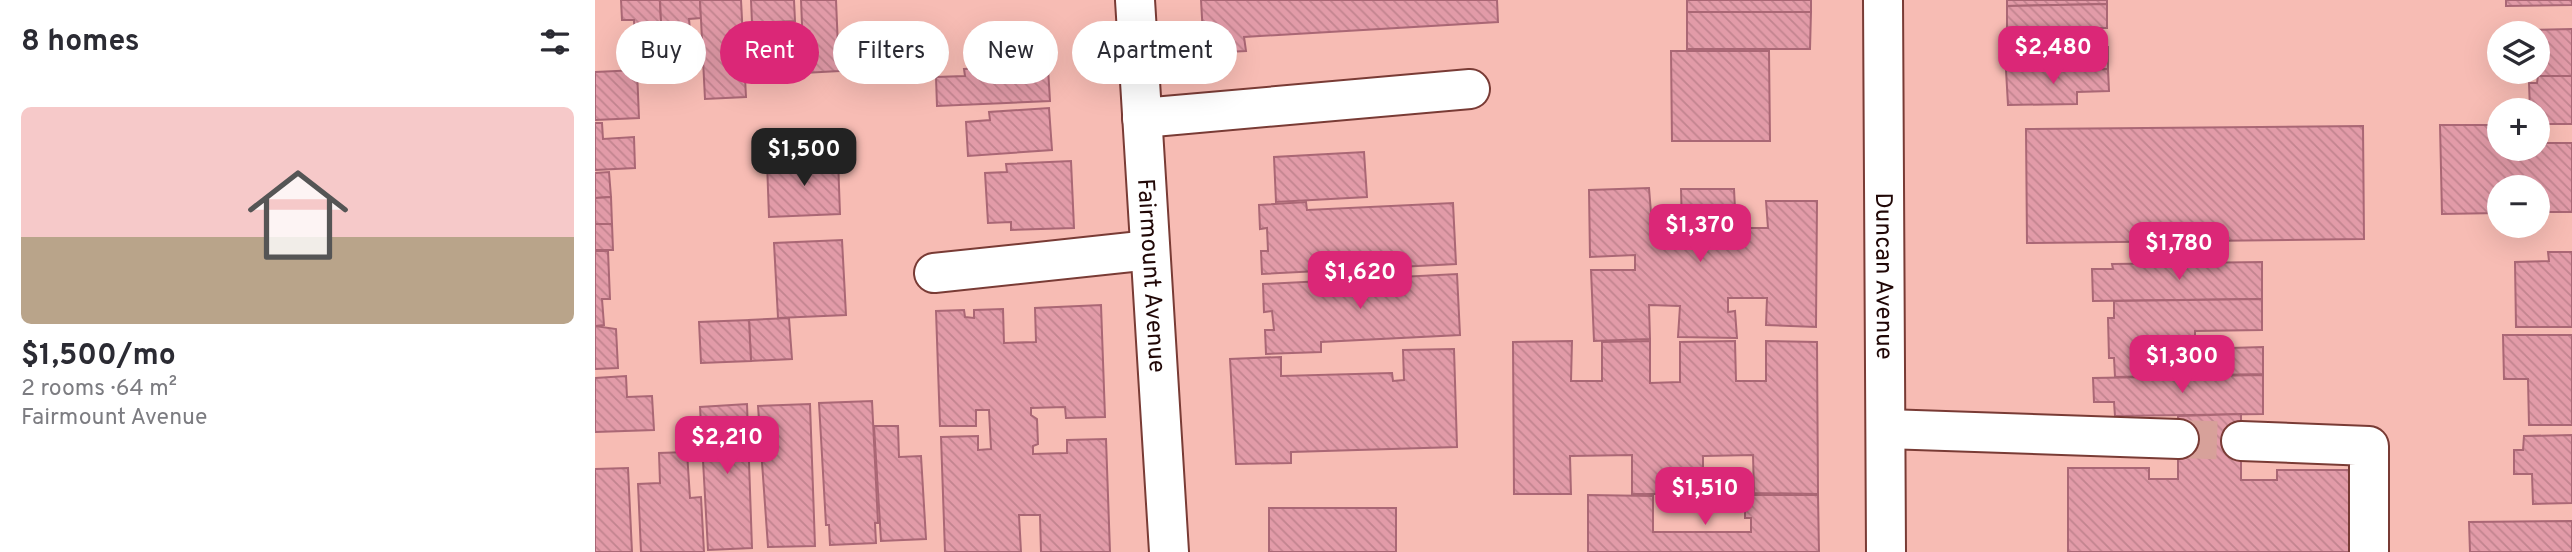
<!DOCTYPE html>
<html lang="en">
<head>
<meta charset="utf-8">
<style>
	:root { --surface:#fff; --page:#f2f2f3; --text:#2b2b33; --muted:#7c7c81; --accent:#db2777 }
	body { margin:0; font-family:Overpass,sans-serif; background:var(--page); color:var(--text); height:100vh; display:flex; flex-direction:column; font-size:26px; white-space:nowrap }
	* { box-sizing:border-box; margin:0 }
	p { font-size:23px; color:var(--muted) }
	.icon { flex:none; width:38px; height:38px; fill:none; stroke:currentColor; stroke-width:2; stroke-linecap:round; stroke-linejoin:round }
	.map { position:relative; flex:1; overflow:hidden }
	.panel { display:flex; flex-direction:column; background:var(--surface); width:595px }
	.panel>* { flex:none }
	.guide { position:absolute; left:21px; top:21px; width:665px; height:63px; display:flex; gap:14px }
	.tools { position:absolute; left:1892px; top:21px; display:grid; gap:14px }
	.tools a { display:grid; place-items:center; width:63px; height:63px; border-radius:50%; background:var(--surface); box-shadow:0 7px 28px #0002; font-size:35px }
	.price { position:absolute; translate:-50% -60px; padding:0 16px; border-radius:14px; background:var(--accent); color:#fff; font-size:23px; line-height:46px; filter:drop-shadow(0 2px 4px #0008) }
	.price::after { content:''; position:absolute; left:50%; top:42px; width:21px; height:16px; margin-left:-10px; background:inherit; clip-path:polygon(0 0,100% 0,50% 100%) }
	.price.current { background:#222; color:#fff }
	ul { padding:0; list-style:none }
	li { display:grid; align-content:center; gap:14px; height:371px; padding:0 21px }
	li span { display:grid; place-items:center; height:217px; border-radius:10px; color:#555 }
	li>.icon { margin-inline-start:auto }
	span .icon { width:126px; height:126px; fill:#fffc; stroke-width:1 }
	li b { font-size:30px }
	h2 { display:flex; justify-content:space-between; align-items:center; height:84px; padding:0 21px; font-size:30px }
	.chip { padding:0 24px; border-radius:32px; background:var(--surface); box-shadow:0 7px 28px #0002; font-size:24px; line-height:63px }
	.chip.current { background:var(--accent); color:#fff }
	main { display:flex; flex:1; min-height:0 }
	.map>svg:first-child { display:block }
	.building { fill:url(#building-back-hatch); stroke:#aa6775; stroke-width:2 }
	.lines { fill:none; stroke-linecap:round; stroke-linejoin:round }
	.minor-tunnel { stroke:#d7a19a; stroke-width:38; stroke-dasharray:38 19; stroke-linecap:butt }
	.minor-casing { stroke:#793b35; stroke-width:42 }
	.minor { stroke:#fff; stroke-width:38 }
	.labels { text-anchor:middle; stroke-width:7; stroke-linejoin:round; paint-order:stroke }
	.street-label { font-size:24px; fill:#200706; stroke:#facdc7 }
</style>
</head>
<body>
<main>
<section class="panel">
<h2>8 homes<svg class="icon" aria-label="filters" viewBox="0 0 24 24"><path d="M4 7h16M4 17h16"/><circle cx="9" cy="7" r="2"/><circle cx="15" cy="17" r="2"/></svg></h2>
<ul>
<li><span style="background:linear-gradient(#f6c9c9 60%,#b9a48a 0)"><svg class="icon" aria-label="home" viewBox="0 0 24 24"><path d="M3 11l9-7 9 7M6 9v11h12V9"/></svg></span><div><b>$1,500/mo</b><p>2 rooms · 64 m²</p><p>Fairmount Avenue</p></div></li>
</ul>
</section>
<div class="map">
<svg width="1977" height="552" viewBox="0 0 1977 552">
	<defs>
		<pattern id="building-back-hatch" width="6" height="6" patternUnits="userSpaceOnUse" patternTransform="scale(1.75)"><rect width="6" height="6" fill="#e29ba8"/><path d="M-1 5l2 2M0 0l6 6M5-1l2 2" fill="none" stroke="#c2848f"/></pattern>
	</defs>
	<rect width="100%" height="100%" fill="#f7bcb4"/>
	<g class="building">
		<polygon points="26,0 65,0 67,42 40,42 39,20 27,20"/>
		<polygon points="65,0 105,0 106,18 94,19 96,41 67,42"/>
		<polygon points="105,0 146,0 151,97 110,99"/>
		<polygon points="156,0 199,0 200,21 157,23"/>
		<polygon points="206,0 241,0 244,71 209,73"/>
		<polygon points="606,0 902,0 903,22 649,37 651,51 609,53"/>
		<rect x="1092" y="0" width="124" height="12"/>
		<polygon points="1412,0 1512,0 1512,4 1412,6"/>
		<polygon points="1911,0 1977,0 1977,5 1911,6"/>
		<polygon points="1512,4 1512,28 1497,28 1496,36 1412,37 1412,6"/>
		<polygon points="1092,12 1216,12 1215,49 1092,49"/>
		<polygon points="1977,29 1977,76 1943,76 1942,33 1936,33 1936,30"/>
		<polygon points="1496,36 1496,47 1513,47 1513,69 1411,70 1412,37"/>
		<polygon points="1076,51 1174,51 1175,141 1077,141"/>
		<polygon points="441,66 441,69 453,68 455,101 342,106 341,77 370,76 369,69"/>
		<polygon points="1513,69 1514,91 1482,92 1482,104 1413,105 1411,70"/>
		<polygon points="42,70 44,118 0,120 0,72"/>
		<polygon points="1943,76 1977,76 1977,124 1942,124 1942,110 1935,110 1934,83 1942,83"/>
		<polygon points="454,108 457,150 373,156 371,122 395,120 394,112"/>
		<polygon points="0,123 7,123 8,139 39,137 40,168 0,170"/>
		<polygon points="1845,125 1899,125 1900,144 1904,144 1904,149 1942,149 1942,143 1977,143 1977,212 1942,212 1942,187 1904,187 1904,213 1847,214"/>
		<polygon points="1768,126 1769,239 1432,243 1431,129"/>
		<polygon points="769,152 772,197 681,202 679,157"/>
		<polygon points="243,159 245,214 174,217 172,162"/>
		<polygon points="476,161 479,228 416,230 416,222 393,223 390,173 412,172 411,164"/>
		<polygon points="14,172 16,197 0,198 0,173"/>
		<polygon points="1054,188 1057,225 1087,225 1086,189 1139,189 1141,228 1173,228 1171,201 1222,201 1221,327 1171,325 1172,298 1133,298 1133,312 1140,311 1142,338 1083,337 1085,306 1054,305 1055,339 999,341 996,270 1040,270 1040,255 995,257 994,190"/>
		<polygon points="16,197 17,224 0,225 0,198"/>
		<polygon points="711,202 712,210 858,203 861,264 667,274 666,251 673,251 672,228 665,229 664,205"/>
		<polygon points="0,224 17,224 18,250 0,250"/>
		<polygon points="247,240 251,315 183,318 179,243"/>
		<polygon points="0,251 13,251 15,299 7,299 9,325 0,326"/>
		<polygon points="1953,252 1977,252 1977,327 1921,327 1920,262 1954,261"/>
		<polygon points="1667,262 1667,299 1498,301 1497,269 1518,269 1517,264"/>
		<polygon points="862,274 865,335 726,342 726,352 671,354 670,330 679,330 677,311 669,312 668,284"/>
		<polygon points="1667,299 1667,330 1600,331 1600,349 1668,347 1668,374 1520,377 1519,358 1514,358 1513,318 1519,318 1519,301"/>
		<polygon points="506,305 510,417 471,418 470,407 436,408 436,415 442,419 443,444 438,446 438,454 472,453 472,440 511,439 515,552 446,552 445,515 424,515 426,552 350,552 346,437 383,436 383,450 396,449 394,410 381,410 381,426 345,426 341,311 369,310 370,317 379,318 379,310 408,309 409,343 441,342 440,308"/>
		<polygon points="194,318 197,359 156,361 154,320"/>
		<polygon points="154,320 156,361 106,363 104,322"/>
		<polygon points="0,326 21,329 23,368 0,369"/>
		<polygon points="1908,335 1977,335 1977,425 1934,425 1933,379 1909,379"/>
		<polygon points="977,341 976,381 1007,381 1007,342 1055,341 1055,383 1085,382 1085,342 1140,341 1141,381 1171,381 1171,341 1222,342 1223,494 1159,493 1158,455 1108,456 1108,494 1037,494 1037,455 975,456 976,494 919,494 918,342"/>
		<polygon points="859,349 862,447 696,452 696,463 641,464 635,359 686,357 686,376 797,373 798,381 809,380 808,350"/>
		<polygon points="1668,375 1668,414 1520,416 1519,402 1499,402 1498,378"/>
		<polygon points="31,376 32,397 57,396 59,430 0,432 0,378"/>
		<polygon points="277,401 283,523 280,523 281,543 235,545 234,525 231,525 224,403"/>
		<polygon points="152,404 157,548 113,550 105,407"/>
		<polygon points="215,404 220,546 173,547 163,406"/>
		<polygon points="1646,414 1646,480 1682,480 1682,470 1759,470 1759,552 1473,552 1473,468 1554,468 1554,479 1583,479 1583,416"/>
		<polygon points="279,426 303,426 304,457 326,456 331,539 286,541"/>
		<polygon points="1977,435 1977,503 1938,504 1937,474 1919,474 1919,450 1928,450 1929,436"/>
		<polygon points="92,452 95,498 106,497 109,552 46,552 43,484 65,483 64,453"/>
		<polygon points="33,468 37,552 0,552 0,469"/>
		<polygon points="993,495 1058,496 1058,532 1156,532 1156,518 1150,518 1150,495 1223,495 1224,552 993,552"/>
		<rect x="674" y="508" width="127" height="44"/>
		<polygon points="1977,521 1977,552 1875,552 1874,522"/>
	</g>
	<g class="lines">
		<polyline class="minor-tunnel" points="1584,439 1646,441"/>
		<defs>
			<g id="minor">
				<path id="s1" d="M540 0 574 552"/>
				<path id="s2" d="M1288 0 1291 552"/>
				<polyline points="547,118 875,89"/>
				<polyline points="339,273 555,250"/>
				<polyline points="1291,429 1584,439"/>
				<polyline points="1646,441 1774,446 1774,552"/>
			</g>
		</defs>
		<use href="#minor" class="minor-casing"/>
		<use href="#minor" class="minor"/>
	</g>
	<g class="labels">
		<g class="street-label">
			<text dy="8" stroke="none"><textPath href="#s1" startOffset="276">Fairmount Avenue</textPath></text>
			<text dy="8" stroke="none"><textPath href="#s2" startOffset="276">Duncan Avenue</textPath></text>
		</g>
	</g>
</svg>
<div class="tools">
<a><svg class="icon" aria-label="layers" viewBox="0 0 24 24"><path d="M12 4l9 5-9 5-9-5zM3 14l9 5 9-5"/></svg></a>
<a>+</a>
<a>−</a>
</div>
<b class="price" style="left:1458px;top:86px">$2,480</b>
<b class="price current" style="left:209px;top:188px">$1,500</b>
<b class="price" style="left:1105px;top:264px">$1,370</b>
<b class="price" style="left:1584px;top:282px">$1,780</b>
<b class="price" style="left:765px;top:311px">$1,620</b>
<b class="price" style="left:1587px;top:395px">$1,300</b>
<b class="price" style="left:132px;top:476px">$2,210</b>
<b class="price" style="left:1110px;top:527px">$1,510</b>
<div class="guide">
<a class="chip">Buy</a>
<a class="chip current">Rent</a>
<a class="chip">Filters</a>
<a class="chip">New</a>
<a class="chip">Apartment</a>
</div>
</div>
</main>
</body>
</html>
